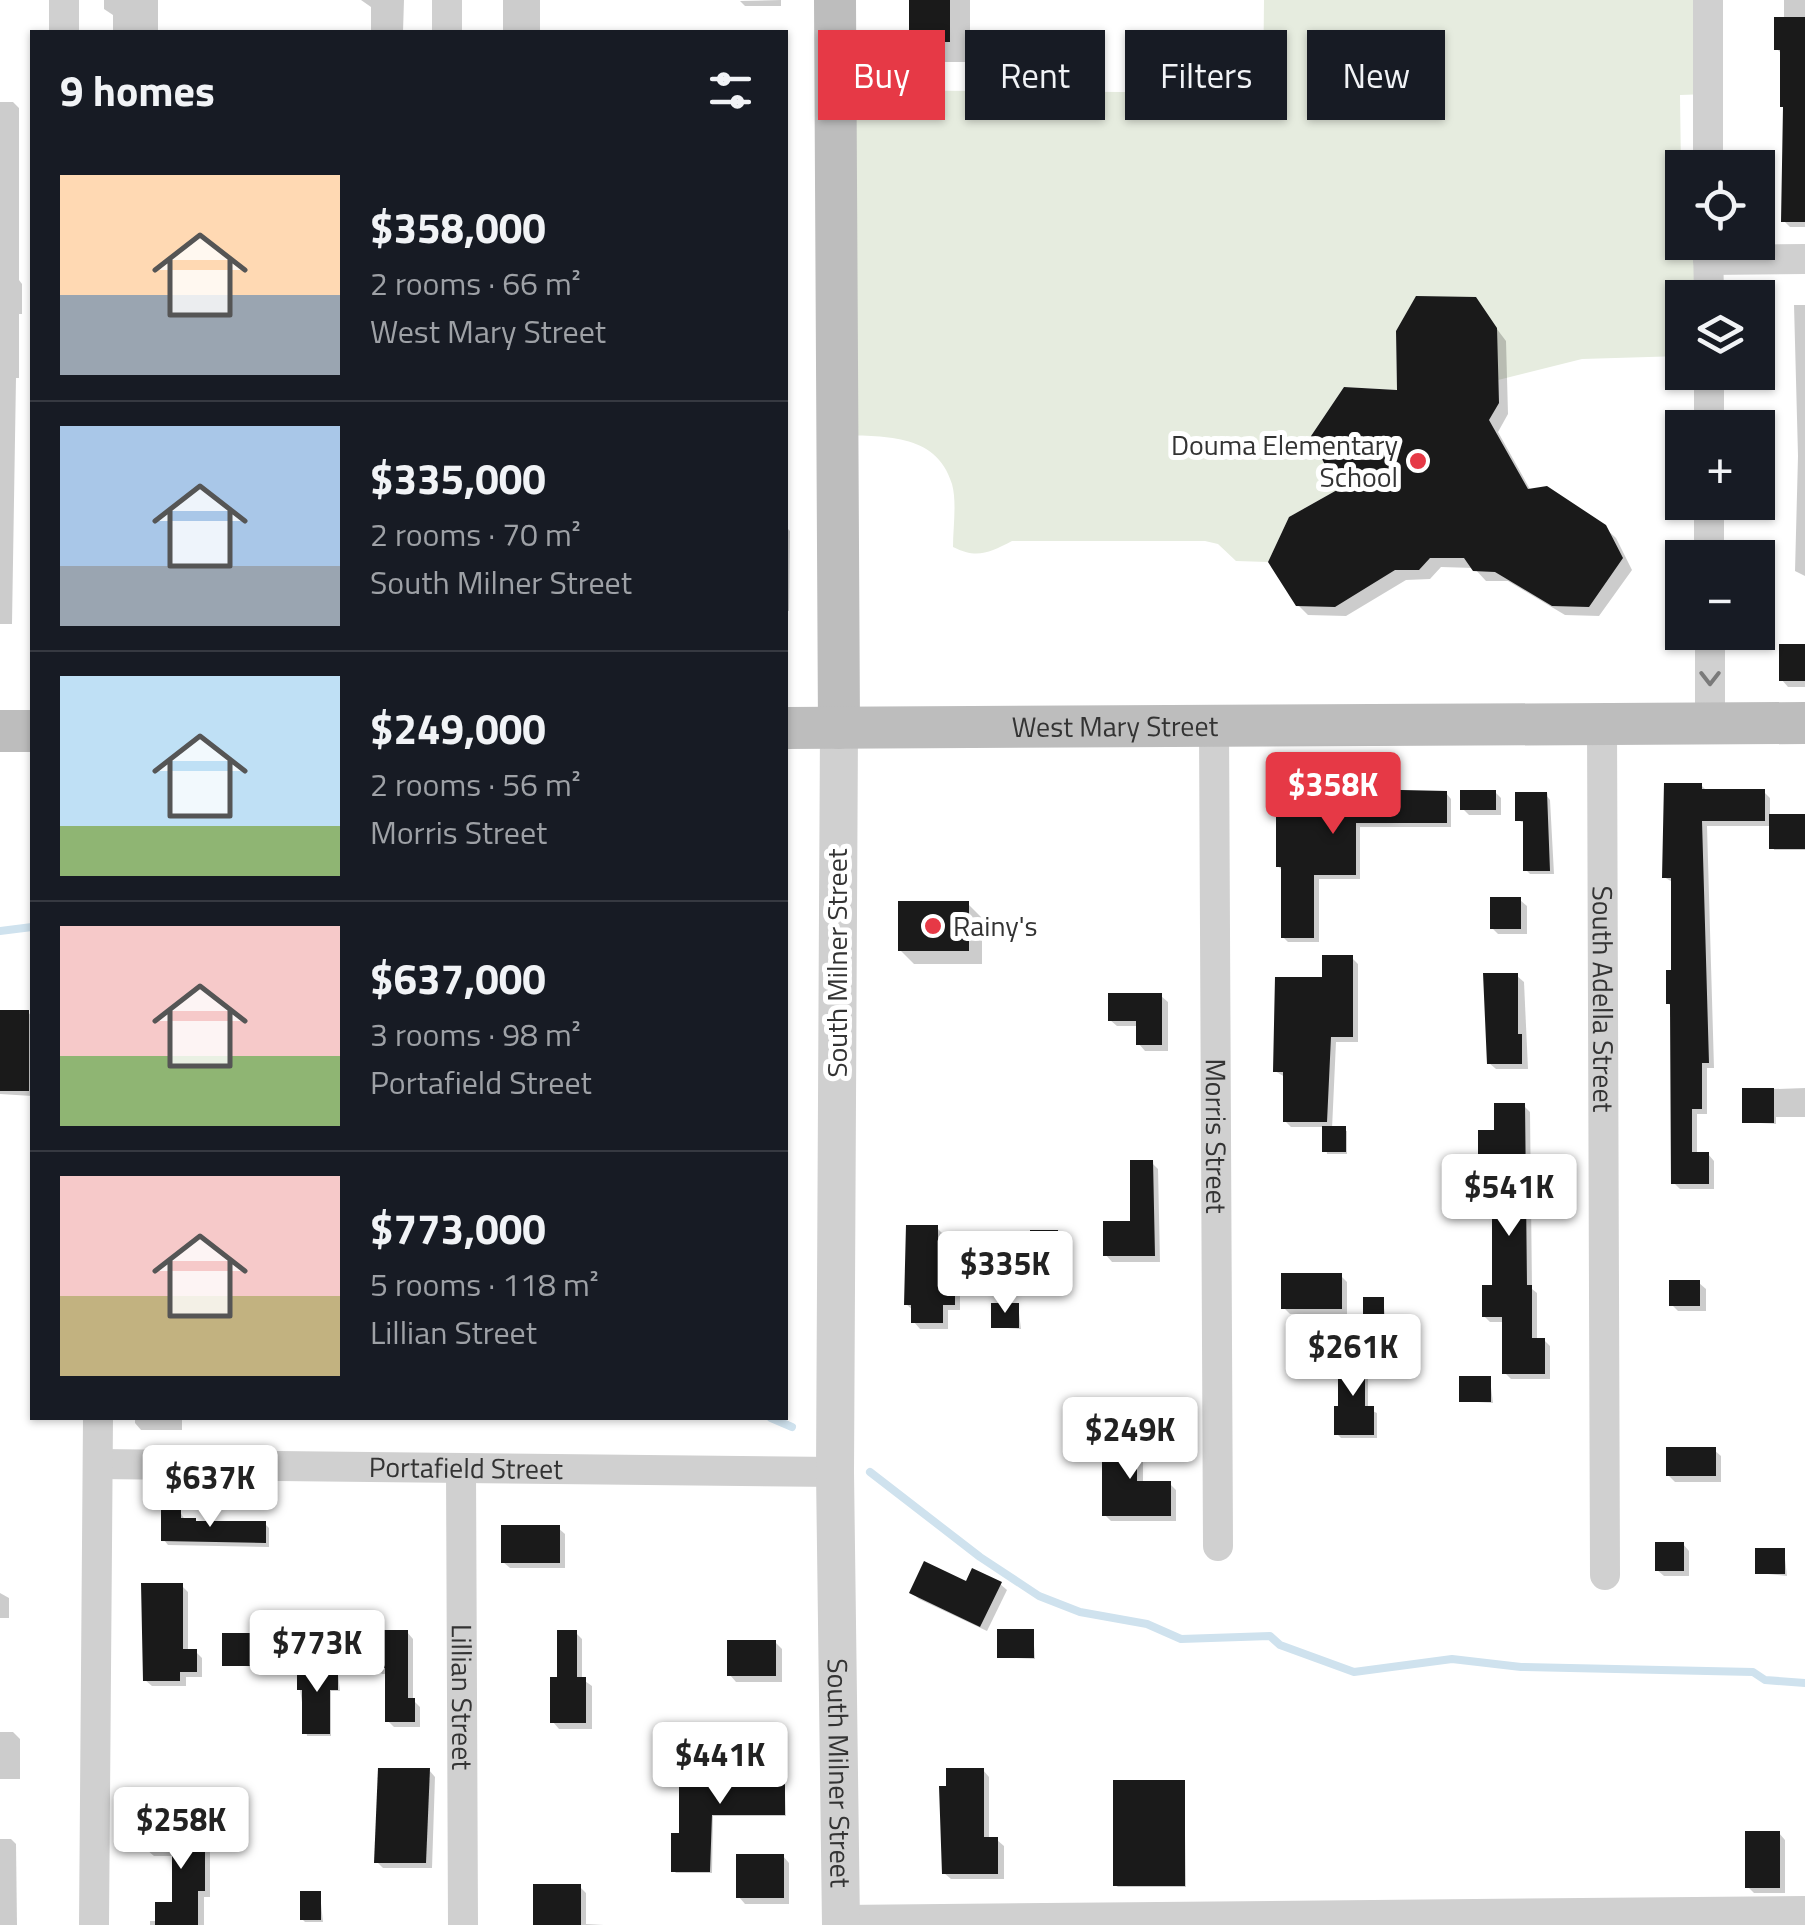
<!DOCTYPE html>
<html lang="en">
<head>
<meta charset="utf-8">
<style>
	:root { --surface:#171b24; --page:#242831; --text:#f1f3f6; --muted:#9ea1a6; --line:#363941; --accent:#e63946 }
	body { margin:0; font-family:"Titillium Web",sans-serif; background:var(--page); color:var(--text); height:100vh; display:flex; flex-direction:column; font-size:38px; white-space:nowrap }
	* { box-sizing:border-box; margin:0 }
	p { font-size:32px; color:var(--muted) }
	.icon { flex:none; width:55px; height:55px; fill:none; stroke:currentColor; stroke-width:2; stroke-linecap:round; stroke-linejoin:round }
	.map { position:relative; flex:1; overflow:hidden }
	.sheet { position:absolute; left:30px; top:30px; width:758px; height:1390px; display:flex; flex-direction:column; background:var(--surface); border-radius:0px; box-shadow:0 2px 8px #0004 }
	.sheet>* { flex:none }
	.top-card { position:absolute; left:818px; top:30px; width:838px; height:90px; display:flex; gap:20px }
	.buttons { position:absolute; left:1665px; top:150px; display:grid; gap:20px }
	.buttons a { display:grid; place-items:center; width:110px; height:110px; border-radius:0px; background:var(--surface); box-shadow:0 2px 8px #0004; font-size:50px }
	.price { position:absolute; translate:-50% -85px; padding:0 22px; border-radius:10px; background:#fff; color:#222; font-size:32px; line-height:65px; filter:drop-shadow(0 2px 5px #0008) }
	.price::after { content:''; position:absolute; left:50%; top:60px; width:30px; height:22px; margin-left:-15px; background:inherit; clip-path:polygon(0 0,100% 0,50% 100%) }
	.price.selected { background:var(--accent); color:#fff }
	ul { padding:0; list-style:none }
	li { display:flex; align-items:center; gap:30px; height:250px; padding:0 30px }
	li+li { border-top:2px solid var(--line) }
	li span { display:grid; place-items:center; flex:none; width:280px; height:200px; border-radius:0px; color:#555 }
	li>.icon { margin-inline-start:auto }
	span .icon { width:120px; height:120px; fill:#fffc; stroke-width:1 }
	li b { font-size:42px }
	h2 { display:flex; justify-content:space-between; align-items:center; height:120px; padding:0 30px; font-size:42px }
	.chip { padding:0 35px; border-radius:0px; background:var(--surface); box-shadow:0 2px 8px #0004; font-size:35px; line-height:90px }
	.chip.selected { background:var(--accent); color:#fff }
	.map>svg:first-child { display:block }
	.green { fill:#e6ecdf }
	.shadow { fill:#0003 }
	.lines { fill:none; stroke-linecap:round; stroke-linejoin:round }
	.stream { stroke:#cfe2ee; stroke-width:8 }
	.building { fill:#1a1a1a }
	.minor { stroke:#d0d0d0; stroke-width:30 }
	.tertiary { stroke:#d0d0d0; stroke-width:38 }
	.secondary { stroke:#bdbdbd; stroke-width:42 }
	.oneway { stroke:#7a7a7a }
	.poi-dot { fill:#e63946; stroke:#fff; stroke-width:4 }
	.labels { text-anchor:middle; stroke-width:10; stroke-linejoin:round; paint-order:stroke }
	.poi-label { font-size:28px; fill:#333; stroke:#fff; text-anchor:end }
	.street-label { font-size:28px; fill:#333; stroke:#fff }
</style>
</head>
<body>
<div class="map">
<svg width="1805" height="1925" viewBox="0 0 1805 1925">
	<rect width="100%" height="100%" fill="#fff"/>
	<path class="green" d="M1264 0H1708V94L1680 95 1682 242 1708 243 1709 297 1682 298V356L1582 359 1498 380 1416 297 1396 331 1397 390 1344 387 1311 436 1337 490 1289 517 1268 562 1236 561 1218 544 1205 541H1012C989 553 977 559 953 547 953 528 957 502 952 484 936 431 881 437 837 435L835 90 1263 93Z"/>
	<g class="shadow">
		<polygon points="104,0 158,0 158,32 113,32 113,15 104,9"/>
		<polygon points="361,0 404,0 403,32 371,32 371,7"/>
		<rect x="503" y="0" width="37" height="32"/>
		<polygon points="781,0 781,6 745,6 740,1"/>
		<polygon points="911,0 970,0 970,62 932,62 911,40"/>
		<polygon points="1784,0 1805,0 1805,227 1790,227 1784,221 1783,55 1777,49 1784,19"/>
		<polygon points="785,50 788,53 788,71 785,71"/>
		<polygon points="0,102 13,102 19,108 19,280 22,284 22,314 19,314 19,378 16,378 12,624 0,624"/>
		<polygon points="1475,300 1506,341 1508,414 1498,432 1531,491 1604,527 1616,538 1632,570 1599,616 1565,615 1508,581 1486,581 1474,568 1441,567 1430,579 1406,580 1346,616 1308,615 1297,604 1340,491 1399,393"/>
		<polygon points="1794,305 1805,305 1805,576 1795,571 1798,456"/>
		<polygon points="785,526 790,531 789,611 785,611"/>
		<polygon points="1805,646 1805,687 1788,687 1782,680"/>
		<polygon points="1309,780 1314,790 1446,793 1451,799 1451,827 1360,827 1360,879 1319,879 1319,942 1288,942 1283,937 1283,871 1278,866"/>
		<polygon points="1701,785 1708,792 1764,792 1770,798 1770,817 1805,817 1805,850 1774,850 1772,826 1707,826 1714,1068 1707,1068 1707,1114 1697,1114 1697,1154 1708,1154 1714,1161 1714,1189 1680,1189 1674,1183 1673,1008 1668,1003 1674,973 1674,883 1664,877"/>
		<polygon points="1495,792 1501,798 1501,815 1469,815 1463,809"/>
		<polygon points="1546,795 1550,800 1554,874 1530,874 1526,870 1526,824 1518,820"/>
		<polygon points="1520,900 1527,906 1527,934 1498,934 1492,928"/>
		<polygon points="968,904 982,918 982,964 914,964 900,950"/>
		<polygon points="1352,958 1358,964 1358,1042 1336,1042 1332,1129 1347,1131 1347,1154 1327,1154 1324,1127 1291,1127 1285,1121 1285,1077 1275,1071 1325,980"/>
		<polygon points="1517,976 1524,982 1528,1069 1496,1069 1489,1063"/>
		<polygon points="1161,996 1168,1002 1168,1051 1145,1051 1139,1044 1139,1026 1117,1026 1110,1020"/>
		<polygon points="0,1012 28,1012 32,1017 32,1096 0,1094"/>
		<polygon points="1805,1088 1805,1117 1776,1117 1776,1124 1744,1122 1744,1090"/>
		<polygon points="1524,1106 1530,1112 1532,1289 1537,1293 1537,1340 1544,1340 1550,1346 1550,1379 1511,1379 1505,1373 1505,1322 1490,1322 1484,1316 1494,1287 1494,1203 1487,1203 1480,1196 1497,1133"/>
		<polygon points="1152,1163 1158,1169 1160,1262 1112,1262 1106,1255 1132,1224"/>
		<polygon points="937,1228 943,1234 943,1286 954,1286 960,1292 960,1310 948,1310 948,1329 920,1329 914,1322 914,1311 906,1304"/>
		<polygon points="1057,1232 1059,1273 1036,1273 1033,1271"/>
		<polygon points="1341,1276 1347,1282 1347,1314 1290,1314 1284,1308"/>
		<polygon points="1699,1283 1706,1289 1706,1311 1678,1311 1672,1305"/>
		<polygon points="1383,1300 1386,1324 1368,1324 1365,1321"/>
		<polygon points="1018,1305 1021,1329 993,1327"/>
		<polygon points="1364,1357 1368,1361 1368,1409 1377,1413 1377,1438 1341,1438 1337,1434"/>
		<polygon points="1490,1379 1493,1403 1462,1401"/>
		<polygon points="135,1418 182,1418 182,1430 141,1430 135,1423"/>
		<polygon points="1136,1438 1143,1444 1143,1484 1170,1484 1176,1490 1176,1521 1111,1521 1105,1515"/>
		<polygon points="1714,1450 1721,1456 1721,1482 1675,1482 1668,1475"/>
		<polygon points="180,1512 185,1520 198,1523 264,1523 269,1528 269,1547 168,1545 164,1540"/>
		<polygon points="558,1528 565,1534 565,1568 510,1568 503,1562"/>
		<polygon points="1683,1544 1689,1551 1689,1576 1664,1576 1657,1570"/>
		<polygon points="1784,1550 1787,1576 1758,1573"/>
		<polygon points="967,1584 1000,1584 1007,1590 987,1631 919,1599 912,1593"/>
		<polygon points="182,1586 188,1592 188,1652 196,1652 202,1658 202,1677 186,1677 186,1686 152,1686 145,1680"/>
		<polygon points="0,1593 9,1598 9,1618 0,1618"/>
		<polygon points="1033,1631 1035,1659 999,1657"/>
		<polygon points="407,1632 413,1639 413,1700 420,1707 420,1727 394,1727 388,1721 388,1674 382,1674 375,1667"/>
		<polygon points="576,1633 582,1639 582,1679 592,1686 592,1729 559,1729 553,1722 559,1679"/>
		<polygon points="266,1636 268,1667 225,1665"/>
		<polygon points="775,1642 782,1649 782,1682 736,1682 730,1675"/>
		<polygon points="337,1665 340,1691 331,1691 331,1736 307,1736 300,1689"/>
		<polygon points="0,1732 13,1732 20,1739 20,1779 0,1779"/>
		<polygon points="682,1769 784,1769 786,1816 713,1816 712,1873 676,1873 674,1871 682,1836"/>
		<polygon points="429,1770 435,1777 432,1868 383,1868 377,1862"/>
		<polygon points="983,1770 989,1777 989,1840 997,1840 1004,1846 1004,1879 951,1879 944,1873"/>
		<polygon points="1184,1782 1186,1887 1118,1887 1115,1885"/>
		<polygon points="204,1831 210,1837 210,1897 204,1897 204,1925 150,1925 150,1921 157,1921 174,1904 174,1856 154,1856 147,1850"/>
		<polygon points="1779,1833 1785,1840 1785,1893 1754,1893 1748,1887"/>
		<polygon points="0,1839 11,1839 16,1844 17,1925 0,1925"/>
		<polygon points="783,1856 789,1863 789,1904 745,1904 739,1897"/>
		<polygon points="580,1887 586,1893 586,1924 604,1925 536,1925"/>
		<polygon points="320,1894 323,1922 305,1922 302,1919"/>
	</g>
	<g class="lines">
		<g class="stream">
			<polyline points="0,931 32,927"/>
			<polyline points="771,1418 792,1427"/>
			<polyline points="870,1472 980,1557 1039,1596 1080,1612 1147,1624 1181,1639 1270,1636 1280,1645 1354,1672 1452,1659 1521,1667 1753,1672 1765,1680 1805,1683"/>
		</g>
	</g>
	<g class="building">
		<rect x="909" y="0" width="41" height="42"/>
		<polygon points="1774,17 1805,17 1805,222 1781,222 1783,107 1780,107 1780,50 1774,50"/>
		<polygon points="1416,296 1476,297 1497,328 1499,403 1489,420 1528,489 1547,486 1606,525 1623,558 1589,607 1552,606 1495,572 1473,571 1464,558 1430,558 1419,570 1395,570 1335,607 1296,606 1268,562 1289,517 1337,490 1311,436 1344,387 1397,390 1396,331"/>
		<rect x="1779" y="644" width="26" height="37"/>
		<polygon points="1276,778 1310,778 1310,788 1447,791 1447,823 1356,823 1356,875 1314,875 1314,938 1281,938 1281,867 1276,867"/>
		<polygon points="1664,783 1702,783 1702,789 1765,789 1765,821 1702,821 1709,1063 1702,1063 1702,1109 1692,1109 1692,1152 1709,1152 1709,1184 1671,1184 1670,1004 1666,1004 1666,970 1671,970 1671,878 1662,878"/>
		<rect x="1460" y="790" width="36" height="20"/>
		<polygon points="1515,792 1547,792 1550,871 1523,871 1523,821 1515,821"/>
		<rect x="1769" y="814" width="36" height="35"/>
		<rect x="1490" y="897" width="31" height="32"/>
		<rect x="898" y="901" width="71" height="50"/>
		<polygon points="1322,955 1353,955 1353,1037 1331,1037 1327,1122 1283,1122 1283,1072 1273,1072 1275,977 1322,977"/>
		<polygon points="1483,973 1518,973 1518,1034 1522,1034 1522,1064 1487,1064"/>
		<polygon points="1108,993 1162,993 1162,1045 1136,1045 1136,1021 1108,1021"/>
		<rect x="0" y="1010" width="29" height="81"/>
		<rect x="1742" y="1088" width="32" height="35"/>
		<polygon points="1494,1103 1525,1103 1527,1285 1532,1285 1532,1338 1545,1338 1545,1374 1502,1374 1502,1317 1482,1317 1482,1285 1492,1285 1492,1198 1478,1198 1478,1130 1494,1130"/>
		<rect x="1322" y="1126" width="24" height="26"/>
		<polygon points="1130,1160 1153,1160 1155,1256 1103,1256 1103,1221 1130,1221"/>
		<polygon points="906,1225 938,1225 938,1283 955,1283 955,1305 943,1305 943,1323 911,1323 911,1305 904,1305"/>
		<rect x="1030" y="1230" width="28" height="42"/>
		<rect x="1281" y="1273" width="61" height="36"/>
		<rect x="1669" y="1280" width="31" height="26"/>
		<rect x="1363" y="1297" width="21" height="25"/>
		<rect x="991" y="1303" width="28" height="25"/>
		<polygon points="1338,1355 1365,1355 1365,1406 1374,1406 1374,1435 1334,1435 1334,1406 1338,1406"/>
		<rect x="1459" y="1376" width="32" height="26"/>
		<polygon points="1102,1435 1137,1435 1137,1481 1171,1481 1171,1516 1102,1516"/>
		<rect x="1666" y="1447" width="50" height="29"/>
		<polygon points="161,1509 181,1509 181,1518 196,1518 196,1521 266,1521 266,1543 161,1541"/>
		<rect x="501" y="1525" width="59" height="38"/>
		<rect x="1655" y="1542" width="29" height="29"/>
		<rect x="1755" y="1548" width="30" height="26"/>
		<polygon points="924,1561 966,1581 972,1568 1002,1582 980,1627 909,1593"/>
		<polygon points="141,1583 183,1583 183,1649 197,1649 197,1672 180,1672 180,1681 143,1681"/>
		<rect x="997" y="1629" width="37" height="29"/>
		<polygon points="373,1630 408,1630 408,1698 415,1698 415,1722 385,1722 385,1668 373,1668"/>
		<polygon points="557,1630 577,1630 577,1677 586,1677 586,1723 550,1723 550,1677 557,1677"/>
		<rect x="222" y="1633" width="45" height="33"/>
		<rect x="727" y="1640" width="49" height="36"/>
		<polygon points="297,1662 338,1662 338,1690 330,1690 330,1734 302,1734 302,1690 297,1690"/>
		<polygon points="679,1767 785,1767 785,1815 712,1815 710,1872 671,1872 671,1833 679,1833"/>
		<polygon points="378,1768 430,1768 426,1863 374,1863"/>
		<polygon points="946,1768 984,1768 984,1837 998,1837 998,1874 942,1874 939,1786 946,1786"/>
		<rect x="1113" y="1780" width="72" height="106"/>
		<polygon points="145,1828 205,1828 205,1891 198,1891 198,1925 155,1925 155,1902 172,1902 172,1851 145,1851"/>
		<rect x="1745" y="1831" width="35" height="57"/>
		<rect x="736" y="1854" width="48" height="44"/>
		<rect x="533" y="1884" width="48" height="41"/>
		<rect x="300" y="1891" width="21" height="29"/>
	</g>
	<g class="lines">
		<g class="minor">
			<polyline points="64,0 64,32"/>
			<polyline points="447,0 447,32"/>
			<polyline points="1708,168 1708,0"/>
			<polyline points="1708,242 1709,298"/>
			<polyline points="1708,260 1805,259"/>
			<polyline points="1709,372 1709,428"/>
			<polyline points="1709,502 1709,558"/>
			<polyline points="1710,632 1710,724"/>
			<path id="s1" d="M1602 724 1605 1575"/>
			<path id="s2" d="M1214 726 1218 1546"/>
			<path id="s3" d="M98 1464 835 1472"/>
			<path id="s4" d="M461 1469 463 1925"/>
			<polyline points="841,1920 1805,1911"/>
			<polyline points="94,1925 98,1418"/>
		</g>
		<path class="tertiary" id="s5" d="M839 728 835 1472 841 1925"/>
		<g class="secondary">
			<polyline points="835,0 839,728"/>
			<path id="s6" d="M785 728 1805 723"/>
			<polyline points="0,731 32,731"/>
		</g>
	</g>
	<defs><path id="oneway-chevron" d="M-2-3.5L2.5 0L-2 3.5" fill="none" stroke-width="1.6" stroke-linecap="round" stroke-linejoin="round" transform="scale(2.5)"/></defs>
	<use class="oneway" href="#oneway-chevron" transform="translate(1710 678) rotate(90)"/>
	<g class="poi-dot">
		<circle cx="1418" cy="461" r="10"/>
		<circle cx="933" cy="926" r="10"/>
	</g>
	<g class="labels">
		<g class="poi-label">
			<text x="1398" y="455">Douma Elementary<tspan x="1398" dy="32">School</tspan></text>
			<text x="953" y="936" text-anchor="start">Rainy's</text>
		</g>
		<g class="street-label">
			<text dy="10" stroke="none"><textPath href="#s6" startOffset="330">West Mary Street</textPath></text>
			<text transform="translate(837 963) rotate(-90)" y="10">South Milner Street</text>
			<text dy="10" stroke="none"><textPath href="#s1" startOffset="275">South Adella Street</textPath></text>
			<text dy="10" stroke="none"><textPath href="#s2" startOffset="410">Morris Street</textPath></text>
			<text dy="10" stroke="none"><textPath href="#s3" startOffset="368">Portafield Street</textPath></text>
			<text dy="10" stroke="none"><textPath href="#s4" startOffset="228">Lillian Street</textPath></text>
			<text dy="10" stroke="none"><textPath href="#s5" startOffset="1045">South Milner Street</textPath></text>
		</g>
	</g>
</svg>
<div class="buttons">
<a><svg class="icon" aria-label="locate" viewBox="0 0 24 24"><circle cx="12" cy="12" r="6"/><path d="M12 2v4M12 18v4M2 12h4M18 12h4"/></svg></a>
<a><svg class="icon" aria-label="layers" viewBox="0 0 24 24"><path d="M12 4l9 5-9 5-9-5zM3 14l9 5 9-5"/></svg></a>
<a>+</a>
<a>−</a>
</div>
<b class="price selected" style="left:1333px;top:837px">$358K</b>
<b class="price" style="left:1509px;top:1239px">$541K</b>
<b class="price" style="left:1005px;top:1316px">$335K</b>
<b class="price" style="left:1353px;top:1399px">$261K</b>
<b class="price" style="left:1130px;top:1482px">$249K</b>
<b class="price" style="left:210px;top:1530px">$637K</b>
<b class="price" style="left:317px;top:1695px">$773K</b>
<b class="price" style="left:720px;top:1807px">$441K</b>
<b class="price" style="left:181px;top:1872px">$258K</b>
<div class="top-card">
<a class="chip selected">Buy</a>
<a class="chip">Rent</a>
<a class="chip">Filters</a>
<a class="chip">New</a>
</div>
<section class="sheet">
<h2>9 homes<svg class="icon" aria-label="filters" viewBox="0 0 24 24"><path d="M4 7h16M4 17h16"/><circle cx="9" cy="7" r="2"/><circle cx="15" cy="17" r="2"/></svg></h2>
<ul>
<li><span style="background:linear-gradient(#ffd9b3 60%,#9aa5b1 0)"><svg class="icon" aria-label="home" viewBox="0 0 24 24"><path d="M3 11l9-7 9 7M6 9v11h12V9"/></svg></span><div><b>$358,000</b><p>2 rooms · 66 m²</p><p>West Mary Street</p></div></li>
<li><span style="background:linear-gradient(#a9c7e8 70%,#9aa5b1 0)"><svg class="icon" aria-label="home" viewBox="0 0 24 24"><path d="M3 11l9-7 9 7M6 9v11h12V9"/></svg></span><div><b>$335,000</b><p>2 rooms · 70 m²</p><p>South Milner Street</p></div></li>
<li><span style="background:linear-gradient(#bfe0f5 75%,#8fb573 0)"><svg class="icon" aria-label="home" viewBox="0 0 24 24"><path d="M3 11l9-7 9 7M6 9v11h12V9"/></svg></span><div><b>$249,000</b><p>2 rooms · 56 m²</p><p>Morris Street</p></div></li>
<li><span style="background:linear-gradient(#f6c9c9 65%,#8fb573 0)"><svg class="icon" aria-label="home" viewBox="0 0 24 24"><path d="M3 11l9-7 9 7M6 9v11h12V9"/></svg></span><div><b>$637,000</b><p>3 rooms · 98 m²</p><p>Portafield Street</p></div></li>
<li><span style="background:linear-gradient(#f6c9c9 60%,#c2b280 0)"><svg class="icon" aria-label="home" viewBox="0 0 24 24"><path d="M3 11l9-7 9 7M6 9v11h12V9"/></svg></span><div><b>$773,000</b><p>5 rooms · 118 m²</p><p>Lillian Street</p></div></li>
</ul>
</section>
</div>
</body>
</html>
